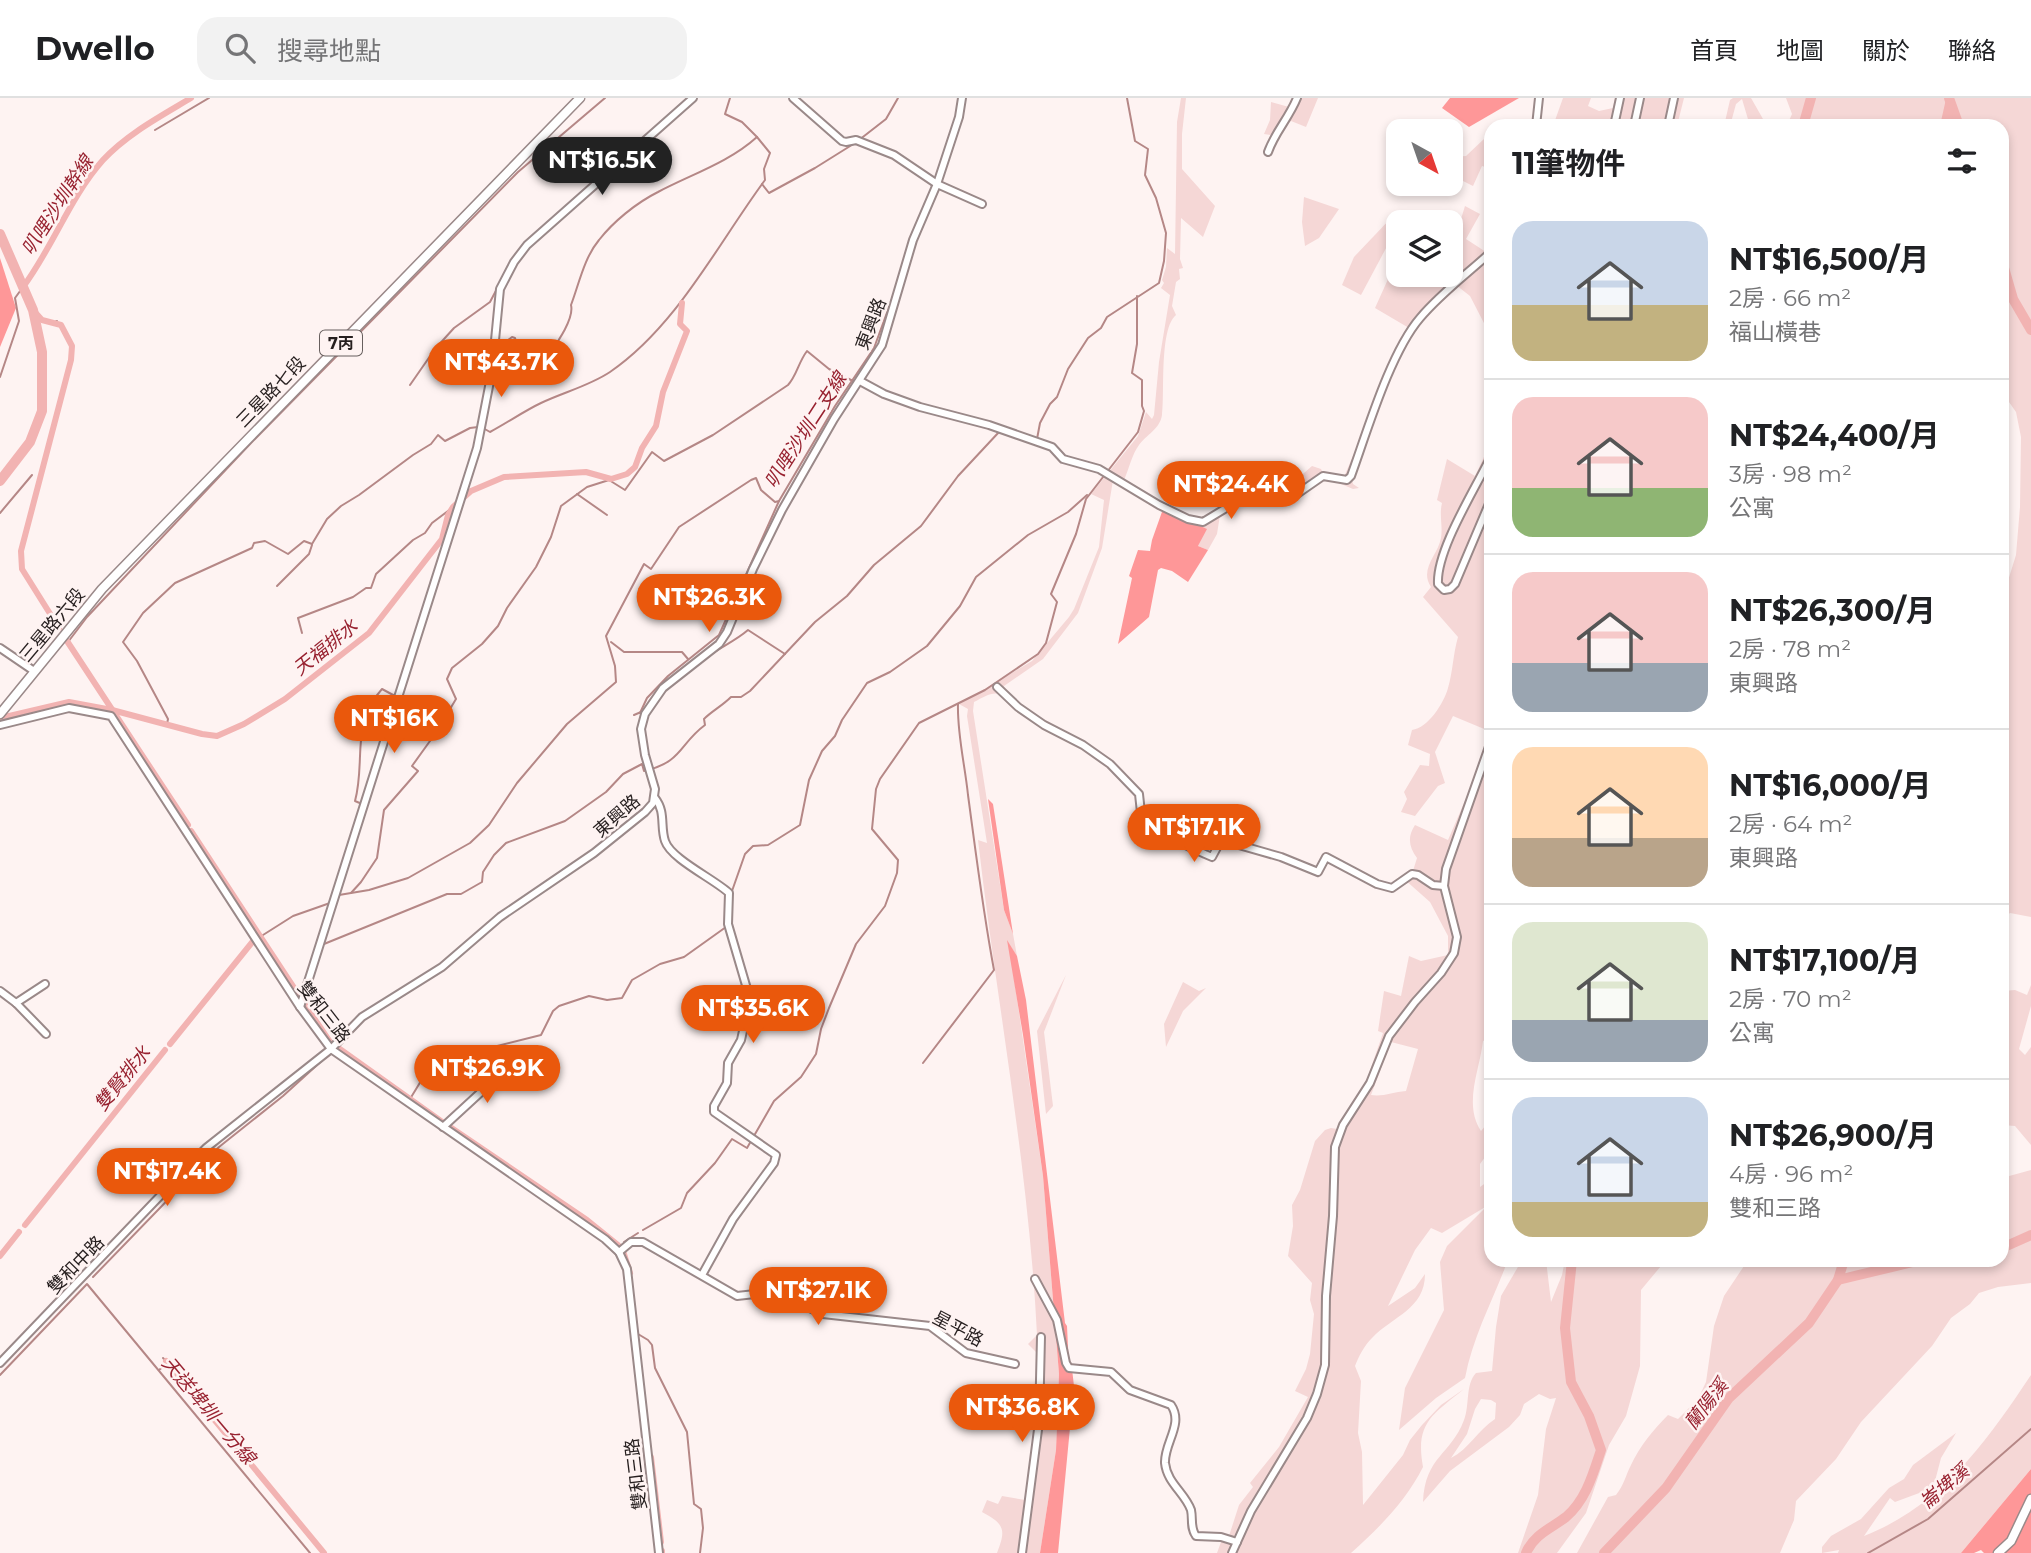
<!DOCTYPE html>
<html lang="zh-TW">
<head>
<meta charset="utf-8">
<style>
	:root { --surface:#fff; --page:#f2f2f2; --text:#202124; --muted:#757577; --line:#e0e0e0; --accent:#ea580c }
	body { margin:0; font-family:Montserrat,"Noto Sans TC",sans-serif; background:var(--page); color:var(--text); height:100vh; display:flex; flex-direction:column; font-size:26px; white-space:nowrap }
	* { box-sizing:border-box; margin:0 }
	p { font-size:23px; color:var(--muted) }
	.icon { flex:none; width:38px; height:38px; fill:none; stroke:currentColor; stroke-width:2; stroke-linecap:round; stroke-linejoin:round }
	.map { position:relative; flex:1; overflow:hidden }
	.panel { position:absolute; left:1484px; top:21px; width:525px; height:1148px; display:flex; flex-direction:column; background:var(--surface); border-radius:21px; box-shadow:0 4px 10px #0003 }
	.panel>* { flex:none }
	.needle { width:46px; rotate:140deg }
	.buttons { position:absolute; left:1386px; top:21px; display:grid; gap:14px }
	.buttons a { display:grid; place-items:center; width:77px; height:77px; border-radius:14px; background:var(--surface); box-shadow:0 4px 10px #0003; font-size:35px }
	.price { position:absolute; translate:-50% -60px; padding:0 16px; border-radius:24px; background:var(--accent); color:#fff; font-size:23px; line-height:46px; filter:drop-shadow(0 2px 4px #0008) }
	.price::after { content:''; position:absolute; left:50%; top:42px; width:21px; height:16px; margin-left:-10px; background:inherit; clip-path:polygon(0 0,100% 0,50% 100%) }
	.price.on { background:#222; color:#fff }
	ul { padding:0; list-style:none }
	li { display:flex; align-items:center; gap:21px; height:175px; padding:0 28px }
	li+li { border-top:2px solid var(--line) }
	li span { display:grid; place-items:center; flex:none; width:196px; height:140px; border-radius:21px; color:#555 }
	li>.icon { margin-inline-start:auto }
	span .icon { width:84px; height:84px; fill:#fffc; stroke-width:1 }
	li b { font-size:30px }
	h2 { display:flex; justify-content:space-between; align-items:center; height:84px; padding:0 28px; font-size:30px }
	header { display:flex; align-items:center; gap:42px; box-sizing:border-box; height:98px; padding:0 35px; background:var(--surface); border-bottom:2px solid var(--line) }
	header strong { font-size:33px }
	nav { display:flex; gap:38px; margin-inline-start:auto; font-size:24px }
	.search { width:490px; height:63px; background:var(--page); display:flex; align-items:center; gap:18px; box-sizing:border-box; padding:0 24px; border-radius:21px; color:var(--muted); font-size:26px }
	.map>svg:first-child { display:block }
	.green { fill:#f5d7d6; fill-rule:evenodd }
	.forest { fill:#fe9798 }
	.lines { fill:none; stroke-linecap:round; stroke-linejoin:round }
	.stream { stroke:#b58786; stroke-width:2 }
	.canal { stroke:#f2b3b2; stroke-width:6 }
	.river { stroke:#f2b3b2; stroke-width:10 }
	.minor-casing { stroke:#9a8989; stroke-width:10 }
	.major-casing { stroke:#9a8989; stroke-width:11 }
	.minor { stroke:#fff; stroke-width:6 }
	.major { stroke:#fff; stroke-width:8 }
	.labels { text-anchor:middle; stroke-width:5; stroke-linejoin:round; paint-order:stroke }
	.shield { fill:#fef3f2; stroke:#675f5e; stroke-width:2 }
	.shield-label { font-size:16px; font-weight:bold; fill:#261f1f }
	.street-label { font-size:18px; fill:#261f1f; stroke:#fef3f2 }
	.water-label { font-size:19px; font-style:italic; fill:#982230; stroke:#fef3f2 }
</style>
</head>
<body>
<header>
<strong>Dwello</strong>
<div class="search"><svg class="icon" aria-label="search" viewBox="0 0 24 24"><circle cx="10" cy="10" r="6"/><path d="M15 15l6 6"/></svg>搜尋地點</div>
<nav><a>首頁</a><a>地圖</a><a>關於</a><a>聯絡</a></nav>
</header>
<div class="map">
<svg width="2031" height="1455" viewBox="0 0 2031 1455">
	<rect width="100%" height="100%" fill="#fef3f2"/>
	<g class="green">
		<path d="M1181 0H1186L1182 36V71L1215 108 1203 139 1181 120 1180 161 1183 170 1179 171 1180 181 1176 184 1172 208 1176 217C1159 231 1165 295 1162 317 1160 331 1146 337 1139 347 1132 356 1129 371 1124 382 1145 394 1177 421 1201 421 1211 421 1227 401 1242 397 1255 393 1272 399 1285 400L1287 390 1312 368 1321 371 1323 375 1327 374 1344 379 1371 315 1383 278 1409 230 1375 210 1398 159V177H1451V133L1461 121 1465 108 1480 116 1466 141 1486 154 1491 151V216L1486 229 1470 198 1456 187 1419 226 1405 251 1382 298 1352 381 1353 386 1359 390 1353 391 1327 380 1319 383 1290 406C1254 402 1252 396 1220 417L1217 436 1208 452 1198 448 1206 431 1163 411 1113 382 1102 450 1078 515 1043 561 1004 588 1006 598C993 592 986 598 974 604L973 613 1004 812 1013 836 1017 858 1009 846 1043 1078 1059 1276 1056 1352 1040 1455H997C1006 1432 1005 1426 982 1414L987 1402 998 1406 1002 1398 1025 1402 1035 1320 1037 1255 1028 1246 1037 1237C1029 1071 997 907 978 742L987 745 967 618 968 611 959 606 1032 563 1069 519 1074 511 1099 449 1104 402 1091 396 1138 338 1146 314 1152 321 1154 317 1159 264 1170 197 1161 190 1164 185 1162 182 1166 169 1167 150 1175 156 1177 24Z"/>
		<polygon points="1293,0 1318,0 1306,29 1291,23 1276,38 1264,36 1270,22 1271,4 1289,9"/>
		<polygon points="1563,0 1591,0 1588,8 1599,13 1613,10 1615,0 1684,0 1677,28 1553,28"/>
		<polygon points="1733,0 1751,0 1767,28 1750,28 1742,1 1736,6 1730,28 1724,28 1730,2"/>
		<polygon points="1786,0 2031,0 2031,819 2010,815 2004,820 2002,827 2002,502 2016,457 2020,409 2021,339 2016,314 2002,294 2002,28 1778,28 1788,25 1792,16"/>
		<polygon points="1484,41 1491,44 1491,71 1482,68 1473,88 1451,77 1451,59 1466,58"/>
		<polygon points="1304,99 1339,111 1319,140 1305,148 1302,124"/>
		<polygon points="1392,119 1400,124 1361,197 1342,187 1354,159"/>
		<path d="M1491 344V940L1483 943C1480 971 1463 1006 1481 1033L1491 1021V1051L1480 1066V1089L1491 1081V1162H1508C1493 1202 1473 1238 1465 1280L1436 1300 1399 1332 1405 1290 1444 1212 1440 1164 1447 1148 1487 1108 1442 1135 1431 1130 1415 1152 1388 1208 1415 1190 1425 1176C1425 1211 1393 1218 1372 1240 1364 1248 1359 1258 1355 1268L1361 1283 1358 1335 1362 1354 1363 1407 1403 1357 1410 1342 1422 1327 1441 1307 1464 1291C1432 1317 1415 1325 1423 1369 1406 1403 1379 1430 1351 1455H1217L1221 1444 1206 1440 1193 1441V1434L1229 1438 1239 1407 1253 1389 1250 1385 1279 1349 1308 1299 1295 1293 1306 1271 1310 1256 1314 1216 1310 1202 1312 1185 1288 1158 1293 1128 1292 1107 1300 1092 1315 1043 1325 1032 1331 1030 1337 1031 1367 981 1383 935 1378 933 1384 893 1401 898 1409 858 1421 863 1448 857V838L1430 804 1404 781 1412 776 1417 760C1409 749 1407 739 1415 727L1448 742 1477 675 1489 633 1453 618 1435 654 1445 685 1438 688 1415 718 1401 714 1407 701 1404 694 1420 667 1429 668 1430 656 1408 647 1412 632C1428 630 1444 605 1448 590 1453 573 1453 556 1458 539L1423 499 1431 489C1419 471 1438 457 1441 440 1443 428 1439 417 1442 405L1437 402 1447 361 1475 378ZM1391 944 1418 951 1406 993C1393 994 1383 999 1371 997Z"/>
		<polygon points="1066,877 1044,934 1053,1008 1046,1016 1037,933"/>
		<polygon points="1183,884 1199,893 1206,890 1183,913 1166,949 1164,926"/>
		<polygon points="2031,887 2031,908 2019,951 2025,957 2031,949 2031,1047 2015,1028 2002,1027 2002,996 2008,991 2002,959 2002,899 2003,893 2015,892 2027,897"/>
		<path d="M2031 1072V1185L1998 1189 1979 1195 1970 1206 1951 1220 1932 1248 1861 1324 1836 1361 1796 1403 1794 1422 1780 1455H1577L1608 1399 1616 1397C1624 1387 1625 1379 1631 1367 1640 1348 1653 1332 1668 1317L1678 1321 1698 1301 1706 1284 1714 1228 1724 1198 1748 1162H1865V1164L1869 1162H2002V1080Z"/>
		<path d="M1522 1162H1546L1551 1204 1562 1177 1565 1162H1666L1641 1192 1640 1268 1626 1318 1609 1347 1586 1415 1557 1455H1518L1538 1397 1546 1331 1556 1300 1550 1301 1539 1296 1524 1306 1520 1317 1509 1329 1450 1373 1423 1404C1425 1358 1451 1357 1464 1322 1470 1307 1465 1287 1476 1275L1492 1273 1496 1229 1501 1198ZM1481 1301 1491 1302 1496 1305 1495 1321C1478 1332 1469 1351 1451 1360L1467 1336 1475 1311Z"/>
		<path d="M2031 1277V1371L1961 1455H1838L1839 1452 1822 1455V1449L1831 1438 1861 1421 1889 1390 1904 1381 1913 1367 1956 1335 1941 1360 1935 1383 1930 1391 1895 1404 1890 1400 1864 1438C1941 1408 1987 1343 2031 1277Z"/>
	</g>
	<g class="forest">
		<polygon points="1450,0 1519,0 1469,29 1442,10"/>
		<polygon points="0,160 16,210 0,249"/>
		<polygon points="1163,411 1207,431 1198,448 1208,452 1188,484 1172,473 1161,470 1158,472 1149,519 1118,546 1132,480 1129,478 1138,452 1150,453 1152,442"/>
		<polygon points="988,701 993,706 1013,836 1004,812"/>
		<polygon points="1007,842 1017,858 1026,902 1065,1225 1067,1228 1069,1269 1072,1271 1074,1288 1058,1455 1040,1455 1056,1352 1059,1276 1043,1078 1023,937"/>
		<polygon points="2031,1371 2031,1455 1984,1455 1981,1452 1974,1455 1961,1455"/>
	</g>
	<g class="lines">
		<g class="stream">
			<polyline points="155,32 209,0"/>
			<polyline points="859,42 886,21 898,0"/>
			<polyline points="762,86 769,95 815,70 855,45"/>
			<polyline points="55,224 57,223"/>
			<path d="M496 252 512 239 515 240 521 258 525 257 527 265 542 267C551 253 575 223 571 207 579 186 584 160 599 142 613 124 636 105 658 94 692 76 728 65 757 39L742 24 725 16 730 0"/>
			<polyline points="0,279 19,223 15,200 23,189"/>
			<polyline points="410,287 435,251 454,230 490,204 511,164"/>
			<path d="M483 330 490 334C507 325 524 313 541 305 564 294 589 288 610 274 677 228 717 147 765 82L764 71 770 55 757 39"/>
			<polyline points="1037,341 1040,325 1050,306 1057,299 1068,271 1088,240 1101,230 1107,219 1159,185 1164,163 1166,135 1156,100 1145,77 1148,51 1135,43 1127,0"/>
			<polyline points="577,396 607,417"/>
			<polyline points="0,415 32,377"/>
			<polyline points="438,464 458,399"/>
			<polyline points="277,488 309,456 312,447"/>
			<polyline points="302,535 298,520 353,499 366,490 371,490 376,476 413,442 425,435 432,425 452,410"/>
			<polyline points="68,544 87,519 251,345 518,74 605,0"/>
			<polyline points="611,544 624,554 682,554 688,561"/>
			<path d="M706 560C720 549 734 544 748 532L785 556"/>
			<polyline points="662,596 671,587"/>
			<polyline points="640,615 647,600 668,578 719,537 779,403 835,308 874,250 896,190"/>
			<polyline points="634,617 641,614"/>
			<polyline points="167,626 168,621 137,563 123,544 143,515 175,485 252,450 254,445 265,443 288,456 304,443 312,446 327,421 341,408 359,397 413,357 431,346 438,337 445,343 470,330 478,329"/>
			<path d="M362 706 355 703C366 663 350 626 382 591L395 598 396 596"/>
			<polyline points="341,770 351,738"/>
			<polyline points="732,793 745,756 753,748 768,747 800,727 809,682 822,653 835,638 842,622 867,585 890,574 927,548 960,508 976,479 1028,437 1068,414 1087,397"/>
			<path d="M351 795 361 784 377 760 384 712 418 673 412 668 435 636 456 601 447 581 452 570 482 546 498 528 507 510 536 469 551 439 561 408 587 389 609 382 625 392 652 354 664 363 713 337 788 287C797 277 798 265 807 253L829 271 869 291"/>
			<polyline points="338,800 339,797 369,792 408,780 470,745 489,727 517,685 567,626 616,584 615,568 606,538 644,466 651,471 679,429 751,382 756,380 761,392 775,404 779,403"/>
			<polyline points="263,837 293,818 330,805"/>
			<path d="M324 846 447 796H461L482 784 483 774 494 757 506 745 565 723 606 694 623 676 642 666 644 673C683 664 679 646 705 627L704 621C712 613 722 608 731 599H741L750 593 815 524 847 498 874 467 921 428 958 378 999 334"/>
			<path d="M923 965 994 872C983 814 976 756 968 697 965 667 957 636 958 606"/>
			<polyline points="410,1001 424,978 431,959 445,961 541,937 553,913 559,908 589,898 607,902 622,900 632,882 660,866 684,859 726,829"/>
			<polyline points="643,1132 681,1110 687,1095 715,1065 732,1041 747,1050 774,1003 801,979 816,956 821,931 829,910 856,846 885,808 897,775 898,762 872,731 876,691 880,681 919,625 985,592 1038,556 1046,545 1057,504 1051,496 1076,436 1086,401 1138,334 1144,313 1142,308 1142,282 1132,275 1137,246 1137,198"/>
			<polyline points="624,1144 638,1135"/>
			<polyline points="93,1179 219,1049 283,998 327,958"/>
			<polyline points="638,1236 648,1242 652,1247 655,1270 687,1334 694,1406 701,1411 703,1430 700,1455"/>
			<polyline points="163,1260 166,1263"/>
			<polyline points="159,1272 169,1264 167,1262"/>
			<polyline points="0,1277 87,1186 310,1455"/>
			<polyline points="1868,1455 1928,1421 2031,1331"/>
		</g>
		<g class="canal">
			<path d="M23 189C53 149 70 99 103 62 127 36 161 18 191 0"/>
			<polyline points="33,212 42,222 61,227 72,248 71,262 21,453 22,471 59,530"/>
			<polyline points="67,543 188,727"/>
			<polyline points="0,620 69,604 112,612 202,636 217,638 244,626 285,601 369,535 442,441 448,417 453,409 471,393 504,379 586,374 611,381 627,376 635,369 642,350 656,328 663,294 687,233 680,226 682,205"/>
			<polyline points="191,733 300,899"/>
			<polyline points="304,905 330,944"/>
			<polyline points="170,946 254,842"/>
			<polyline points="337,949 445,1026"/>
			<polyline points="450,1029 587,1122 618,1147"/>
			<polyline points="25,1127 165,952"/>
			<polyline points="623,1153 630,1175"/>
			<polyline points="0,1158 19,1134"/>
			<polyline points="166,1263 324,1455"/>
			<polyline points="651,1359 661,1444"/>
			<polyline points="662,1453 662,1455"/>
		</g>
		<g class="river">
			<polyline points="1949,0 1959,28"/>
			<polyline points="1803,28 1811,0"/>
			<polyline points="1945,28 1950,6"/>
			<polyline points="0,136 33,212 42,254 42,313 30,344 0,383"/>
			<polyline points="2002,163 2013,201 2031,232"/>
			<polyline points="2002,1150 2031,1137"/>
			<polyline points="1838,1182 1921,1162"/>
			<path d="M1526 1455C1534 1436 1552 1430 1566 1419 1586 1402 1593 1376 1601 1352L1589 1318 1571 1284 1565 1230 1572 1162"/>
			<polyline points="1604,1455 1666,1390 1729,1300 1809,1225 1838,1182 1844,1162"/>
		</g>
		<defs>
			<g id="minor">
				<polyline points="793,0 842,43 846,44 856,42 894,57 937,86 982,106"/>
				<polyline points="1536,28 1539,0"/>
				<polyline points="1614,28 1620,0"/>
				<polyline points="1634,28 1640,0"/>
				<polyline points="1668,28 1674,0"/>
				<path d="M1268 54C1275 34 1289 20 1297 0"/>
				<path d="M860 283 884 296 920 309 989 327 1052 349 1063 361 1099 371 1159 407 1188 421 1203 424 1241 401 1253 399 1287 403 1323 378 1347 382 1351 378C1367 334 1390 255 1420 220 1441 195 1467 176 1491 154"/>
				<path d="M1491 358C1476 390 1436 452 1438 486L1444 492 1450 491 1455 486 1491 401"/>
				<polyline points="0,550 34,573"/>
				<polyline points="997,589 1018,609 1044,627 1083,647 1110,666 1139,696 1142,724 1146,729 1205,756 1212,759 1220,744 1225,743 1281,759 1318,774 1326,759 1377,786 1392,790 1412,776 1418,777 1433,787 1444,788"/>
				<polyline points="0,627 69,610 111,618 300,909 331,951 605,1141 619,1154 627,1171 659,1455"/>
				<path d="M655 700C666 714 660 728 665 743 671 761 714 781 729 795L728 826 750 901 741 942 728 965 727 985 714 1008V1014L776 1057 774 1065 733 1121 702 1177"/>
				<polyline points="0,893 16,905 46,936"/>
				<polyline points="16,905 45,886"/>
				<polyline points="300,909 477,350 492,273 500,191 514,164 527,147 693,0"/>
				<polyline points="443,1029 506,971"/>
				<polyline points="619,1154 631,1144 643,1144 737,1198 773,1194 823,1216 930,1228 966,1255 1015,1266"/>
				<path d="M1035 1181 1057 1222 1066 1265 1069 1270 1111 1274 1130 1292 1171 1307C1184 1326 1164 1345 1165 1365 1167 1385 1185 1395 1191 1412 1193 1421 1190 1430 1196 1438L1221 1439 1237 1444"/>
				<polyline points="0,1265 206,1050 331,951 362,919 442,869 500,819 594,755 645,714 653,705 655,691 645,657 641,631 645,616 663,590 719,546 727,534 753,471 782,412 834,321 882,247 913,142 937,86 959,19 962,0"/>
				<polyline points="1022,1455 1039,1324 1041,1239"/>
				<polyline points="1232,1455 1251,1413 1307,1320 1317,1296 1325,1267 1326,1198 1333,1118 1335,1049 1343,1027 1370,985 1389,938 1415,904 1441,875 1454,855 1457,839 1444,788 1446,771 1491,643"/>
			</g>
			<g id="major">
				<polyline points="0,616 102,491 580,0"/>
				<polyline points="1998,1455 2011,1443 2031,1401"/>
			</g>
		</defs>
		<use href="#minor" class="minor-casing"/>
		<use href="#major" class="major-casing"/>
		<use href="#minor" class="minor"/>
		<use href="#major" class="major"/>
	</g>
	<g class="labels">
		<rect class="shield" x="320" y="232.5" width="42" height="25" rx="5"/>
		<g class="shield-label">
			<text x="341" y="251">7丙</text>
		</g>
		<g class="street-label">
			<text transform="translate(871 226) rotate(-69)" y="6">東興路</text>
			<text transform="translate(271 294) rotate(-46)" y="6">三星路七段</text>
			<text transform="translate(52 527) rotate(-50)" y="6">三星路六段</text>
			<text transform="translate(617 718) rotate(-41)" y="6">東興路</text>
			<text transform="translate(324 914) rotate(52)" y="6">雙和三路</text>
			<text transform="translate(76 1167) rotate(-46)" y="6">雙和中路</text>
			<text transform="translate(958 1231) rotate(28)" y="6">星平路</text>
			<text transform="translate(636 1376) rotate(-97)" y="6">雙和三路</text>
		</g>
		<g class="water-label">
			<text transform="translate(57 107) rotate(-57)" y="7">叭哩沙圳幹線</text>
			<text transform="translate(805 332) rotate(-57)" y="7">叭哩沙圳二支線</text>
			<text transform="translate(325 549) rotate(-39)" y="7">天福排水</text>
			<text transform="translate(122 980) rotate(-51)" y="7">雙賢排水</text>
			<text transform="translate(1706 1306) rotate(-52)" y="7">蘭陽溪</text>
			<text transform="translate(209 1312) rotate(50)" y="7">天送埤圳一分線</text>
			<text transform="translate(1944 1388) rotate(-40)" y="7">崙埤溪</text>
		</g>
	</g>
</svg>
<div class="buttons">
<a><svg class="needle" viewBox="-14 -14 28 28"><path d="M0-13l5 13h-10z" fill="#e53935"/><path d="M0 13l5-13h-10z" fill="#757577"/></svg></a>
<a><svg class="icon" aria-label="layers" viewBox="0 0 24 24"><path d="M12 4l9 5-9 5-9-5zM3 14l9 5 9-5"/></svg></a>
</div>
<b class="price on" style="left:602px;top:99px">NT$16.5K</b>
<b class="price" style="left:501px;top:301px">NT$43.7K</b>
<b class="price" style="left:1231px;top:423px">NT$24.4K</b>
<b class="price" style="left:709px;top:536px">NT$26.3K</b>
<b class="price" style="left:394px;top:657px">NT$16K</b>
<b class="price" style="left:1194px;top:766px">NT$17.1K</b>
<b class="price" style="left:753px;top:947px">NT$35.6K</b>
<b class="price" style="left:487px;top:1007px">NT$26.9K</b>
<b class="price" style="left:167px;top:1110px">NT$17.4K</b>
<b class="price" style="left:818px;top:1229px">NT$27.1K</b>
<b class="price" style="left:1022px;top:1346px">NT$36.8K</b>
<section class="panel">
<h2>11筆物件<svg class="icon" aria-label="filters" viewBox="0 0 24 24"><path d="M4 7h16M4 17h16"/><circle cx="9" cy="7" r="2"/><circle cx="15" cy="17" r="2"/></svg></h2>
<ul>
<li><span style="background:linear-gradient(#c9d6e8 60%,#c2b280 0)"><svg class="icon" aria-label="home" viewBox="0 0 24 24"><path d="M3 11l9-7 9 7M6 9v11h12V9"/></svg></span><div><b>NT$16,500/月</b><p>2房 · 66 m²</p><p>福山橫巷</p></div></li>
<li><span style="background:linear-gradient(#f6c9c9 65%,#8fb573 0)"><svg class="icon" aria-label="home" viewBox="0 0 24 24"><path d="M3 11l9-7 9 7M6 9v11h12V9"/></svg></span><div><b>NT$24,400/月</b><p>3房 · 98 m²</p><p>公寓</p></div></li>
<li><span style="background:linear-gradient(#f6c9c9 65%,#9aa5b1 0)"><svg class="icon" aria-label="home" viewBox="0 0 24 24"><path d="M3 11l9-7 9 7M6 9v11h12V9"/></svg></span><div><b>NT$26,300/月</b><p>2房 · 78 m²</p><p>東興路</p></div></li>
<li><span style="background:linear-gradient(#ffd9b3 65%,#b9a48a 0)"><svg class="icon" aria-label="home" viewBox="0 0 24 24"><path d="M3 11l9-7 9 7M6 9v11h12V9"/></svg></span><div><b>NT$16,000/月</b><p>2房 · 64 m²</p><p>東興路</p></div></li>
<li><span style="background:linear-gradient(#dfe7d0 70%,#9aa5b1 0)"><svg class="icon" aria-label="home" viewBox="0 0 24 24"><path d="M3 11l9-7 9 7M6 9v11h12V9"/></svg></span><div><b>NT$17,100/月</b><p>2房 · 70 m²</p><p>公寓</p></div></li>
<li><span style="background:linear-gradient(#c9d6e8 75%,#c2b280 0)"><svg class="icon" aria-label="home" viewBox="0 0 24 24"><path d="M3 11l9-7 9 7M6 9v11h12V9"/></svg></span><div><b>NT$26,900/月</b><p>4房 · 96 m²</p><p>雙和三路</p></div></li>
</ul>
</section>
</div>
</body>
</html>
